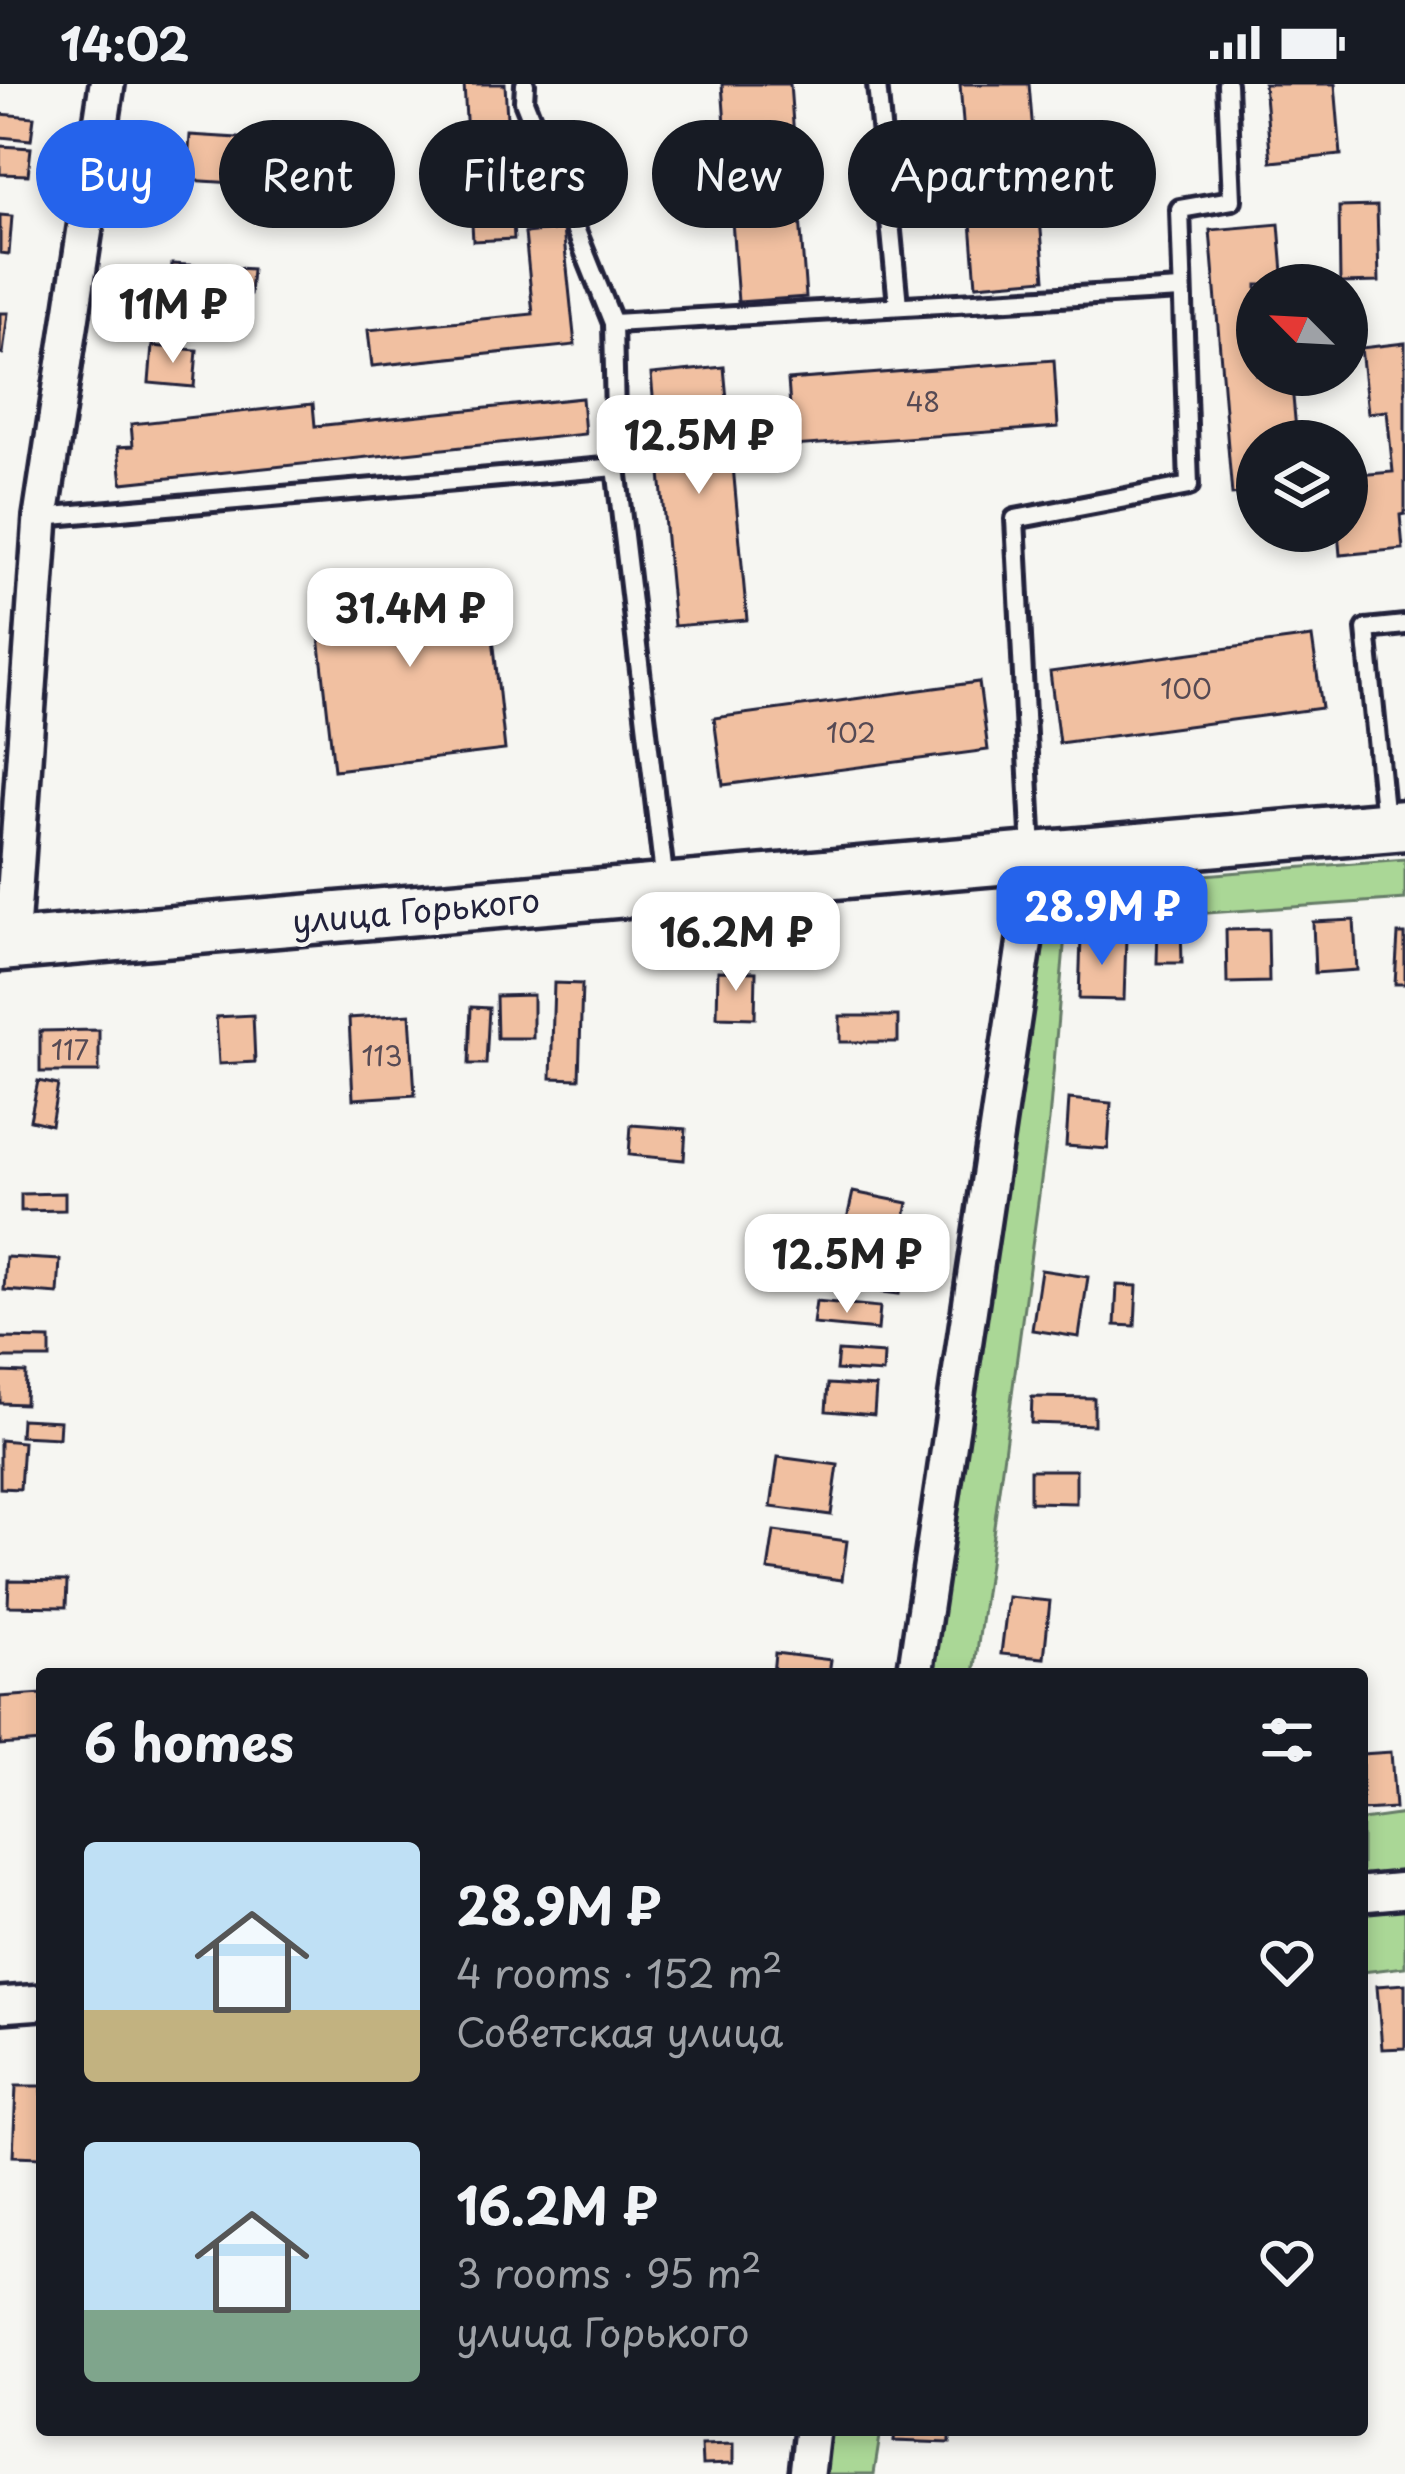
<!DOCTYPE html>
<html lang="en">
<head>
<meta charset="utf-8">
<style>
	:root { --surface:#171b24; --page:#20242c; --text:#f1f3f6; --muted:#9ea1a6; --accent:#2563eb }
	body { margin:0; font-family:"Playpen Sans",sans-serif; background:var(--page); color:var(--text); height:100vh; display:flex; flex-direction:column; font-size:45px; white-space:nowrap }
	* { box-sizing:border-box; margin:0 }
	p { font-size:39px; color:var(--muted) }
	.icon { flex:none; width:66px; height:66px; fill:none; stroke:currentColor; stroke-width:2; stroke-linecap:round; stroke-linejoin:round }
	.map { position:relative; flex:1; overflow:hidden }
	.sheet { position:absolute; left:36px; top:1584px; width:1332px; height:768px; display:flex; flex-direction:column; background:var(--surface); border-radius:12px; box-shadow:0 6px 18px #0003 }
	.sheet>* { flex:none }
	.hud { position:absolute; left:36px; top:36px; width:1335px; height:108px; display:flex; gap:24px }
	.needle { width:78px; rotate:294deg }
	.tools { position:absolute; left:1236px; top:180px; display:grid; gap:24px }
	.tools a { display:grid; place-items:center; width:132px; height:132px; border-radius:50%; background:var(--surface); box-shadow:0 6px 18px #0003; font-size:60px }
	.price { position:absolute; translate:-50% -102px; padding:0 27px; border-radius:24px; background:#fff; color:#222; font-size:39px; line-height:78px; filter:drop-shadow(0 3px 6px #0008) }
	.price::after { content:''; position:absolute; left:50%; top:72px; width:36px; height:27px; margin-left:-18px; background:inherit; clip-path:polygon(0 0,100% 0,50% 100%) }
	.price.on { background:var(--accent); color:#fff }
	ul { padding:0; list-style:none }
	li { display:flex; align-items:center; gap:36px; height:300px; padding:0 48px }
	li span { display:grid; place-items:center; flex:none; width:336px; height:240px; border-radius:12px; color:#555 }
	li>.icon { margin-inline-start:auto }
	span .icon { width:144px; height:144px; fill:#fffc; stroke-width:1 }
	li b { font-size:51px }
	h2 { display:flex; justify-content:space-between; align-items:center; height:144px; padding:0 48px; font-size:51px }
	.tag { padding:0 42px; border-radius:54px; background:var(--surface); box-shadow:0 6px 18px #0003; font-size:42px; line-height:108px }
	.tag.on { background:var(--accent); color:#fff }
	.status { display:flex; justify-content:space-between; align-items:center; height:84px; padding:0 60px; background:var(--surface); direction:ltr }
	.status svg { height:33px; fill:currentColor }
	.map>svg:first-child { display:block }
	.green { fill:#aad796; stroke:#667c68; stroke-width:3 }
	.building { fill:#f1c0a1; stroke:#22223b; stroke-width:3 }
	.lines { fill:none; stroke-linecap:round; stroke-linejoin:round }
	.lane-casing { stroke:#22223b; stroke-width:26 }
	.street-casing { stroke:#22223b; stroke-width:42 }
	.secondary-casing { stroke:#22223b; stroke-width:57 }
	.lane { stroke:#f6f6f2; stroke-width:16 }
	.street { stroke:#f6f6f2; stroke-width:33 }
	.secondary { stroke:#f6f6f2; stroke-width:48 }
	.labels { text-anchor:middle; stroke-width:9; stroke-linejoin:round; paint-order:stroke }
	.number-label { font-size:27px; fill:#564a54 }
	.street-label { font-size:33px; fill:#22223b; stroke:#f6f6f2 }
</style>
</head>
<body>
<div class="status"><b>14:02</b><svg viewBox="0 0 49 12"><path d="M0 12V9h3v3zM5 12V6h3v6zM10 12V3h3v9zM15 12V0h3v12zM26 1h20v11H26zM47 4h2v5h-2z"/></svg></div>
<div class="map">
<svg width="1405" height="2390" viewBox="0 0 1405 2390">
	<rect width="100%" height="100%" fill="#f6f6f2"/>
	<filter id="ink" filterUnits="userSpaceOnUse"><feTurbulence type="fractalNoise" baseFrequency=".00833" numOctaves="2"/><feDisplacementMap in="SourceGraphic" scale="24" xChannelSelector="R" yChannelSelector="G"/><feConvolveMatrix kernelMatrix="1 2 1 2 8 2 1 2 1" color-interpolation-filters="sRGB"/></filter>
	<g filter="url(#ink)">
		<g class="green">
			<polygon points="1405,775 1405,815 1066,839 1049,1037 974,1590 928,1590 1045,835 1062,811 1091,800"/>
			<polygon points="1405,1730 1405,1792 1362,1796 1362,1736"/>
			<polygon points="1405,1821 1405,1883 1362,1888 1362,1825"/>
			<polygon points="826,2346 881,2346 874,2390 821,2390"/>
		</g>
		<g class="building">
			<polygon points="464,0 505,0 514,155 473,157"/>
			<polygon points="722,0 790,0 806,213 738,218"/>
			<polygon points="960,0 1029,0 1045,195 976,201"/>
			<polygon points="1264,0 1335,0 1341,71 1271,78"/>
			<polygon points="0,30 34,33 31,56 0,53"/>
			<polygon points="190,51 253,55 250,100 187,96"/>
			<polygon points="0,62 31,64 28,91 0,90"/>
			<polygon points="1377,122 1379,198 1340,199 1339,123"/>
			<polygon points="0,131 12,132 9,170 0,169"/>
			<polygon points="1279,140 1284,201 1257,201 1257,291 1291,291 1297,357 1257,357 1257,409 1232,411 1210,146"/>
			<polygon points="563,145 575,261 372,282 368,246 533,230 525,149"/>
			<polygon points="172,180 252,185 250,211 170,206"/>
			<polygon points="0,229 8,229 3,270 0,269"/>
			<polygon points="1405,259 1405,430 1400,431 1403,465 1340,471 1338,447 1347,447 1347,392 1393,388 1387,327 1368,329 1361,264"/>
			<polygon points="152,262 197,266 194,303 149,299"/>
			<polygon points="1054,276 1058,343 793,362 788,296"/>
			<polygon points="724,283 747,536 674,542 651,290"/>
			<polygon points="582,314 585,350 122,399 118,363 133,362 131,340 313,320 315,342"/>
			<polygon points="486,487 505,666 334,686 314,507"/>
			<polygon points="1312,553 1322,624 1059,659 1050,588"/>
			<polygon points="979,598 988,666 723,701 714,634"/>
			<polygon points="1354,836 1357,886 1315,889 1313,838"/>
			<polygon points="1158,840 1181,841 1182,879 1157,879"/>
			<polygon points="1268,845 1269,898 1227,899 1226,846"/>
			<polygon points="1398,850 1405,850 1405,900 1395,900"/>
			<polygon points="1081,852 1126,853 1124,916 1079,915"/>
			<polygon points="718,887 756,888 755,934 717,933"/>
			<polygon points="554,899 582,900 579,995 551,994"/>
			<polygon points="533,911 533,954 497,954 496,912"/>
			<polygon points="471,923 489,924 486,980 469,980"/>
			<polygon points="410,930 415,1011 353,1015 349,934"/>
			<polygon points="253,931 255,978 219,980 216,933"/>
			<rect x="840" y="932" width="58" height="26"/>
			<polygon points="99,946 99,988 40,988 40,947"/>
			<polygon points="38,997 58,1001 51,1041 30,1036"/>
			<polygon points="1069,1015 1111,1019 1108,1065 1066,1062"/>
			<polygon points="631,1041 686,1045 684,1076 629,1071"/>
			<polygon points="853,1108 908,1119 901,1155 845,1144"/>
			<polygon points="65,1109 65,1126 21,1127 21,1110"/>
			<polygon points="6,1173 60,1176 58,1210 4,1206"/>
			<polygon points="846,1179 902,1186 899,1210 843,1203"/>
			<polygon points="1041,1186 1088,1193 1079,1253 1032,1246"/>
			<polygon points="1117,1201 1137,1202 1135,1242 1115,1241"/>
			<polygon points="816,1217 880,1223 878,1246 813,1240"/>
			<polygon points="0,1254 50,1255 50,1274 0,1274"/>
			<polygon points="838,1267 884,1270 883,1289 836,1286"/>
			<polygon points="0,1288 26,1289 25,1320 0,1319"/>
			<polygon points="828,1300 876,1303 874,1331 826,1327"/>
			<polygon points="1032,1313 1094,1314 1094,1341 1031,1339"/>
			<polygon points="21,1335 60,1337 59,1354 20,1352"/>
			<polygon points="0,1356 23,1358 20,1405 0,1404"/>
			<polygon points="778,1373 838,1381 831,1431 771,1423"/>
			<polygon points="1030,1386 1076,1386 1076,1419 1030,1418"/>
			<polygon points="774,1447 847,1457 842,1496 768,1486"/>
			<polygon points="9,1496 67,1497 66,1523 8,1522"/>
			<polygon points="1008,1513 1050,1517 1044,1574 1001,1570"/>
			<polygon points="775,1569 831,1576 829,1590 773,1590"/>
			<polygon points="42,1610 42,1658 0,1661 0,1613"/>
			<polygon points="1391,1668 1395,1724 1362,1726 1362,1670"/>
			<polygon points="1405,1900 1405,1964 1382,1965 1377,1902"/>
			<polygon points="16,2002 42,2002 42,2073 13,2072"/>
			<polygon points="895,2346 950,2346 950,2359 894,2357"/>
			<polygon points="733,2360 733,2380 702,2381 701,2361"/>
		</g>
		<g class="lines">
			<defs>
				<g id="lane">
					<polyline points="525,0 524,17 613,239 616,383"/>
					<polyline points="877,0 898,221"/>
					<polyline points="613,239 1181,206"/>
					<polyline points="41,433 616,383 665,800"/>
					<polyline points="1385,736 1366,545 1405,541"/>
					<polyline points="1032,768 1015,435 1189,402 1180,125 1232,116 1227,0"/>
				</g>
				<g id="street">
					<polyline points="11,861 41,433 107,0"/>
					<polyline points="915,1590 1027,842 1033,775"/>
					<polyline points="1362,1810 1405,1806"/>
					<polyline points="0,1921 42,1918"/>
					<polyline points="807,2390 812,2346"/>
				</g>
				<polyline id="secondary" points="0,862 1405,741"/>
			</defs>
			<use href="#lane" class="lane-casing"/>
			<use href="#street" class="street-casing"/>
			<use href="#secondary" class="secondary-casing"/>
			<use href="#lane" class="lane"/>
			<use href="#street" class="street"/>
			<use href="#secondary" class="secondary"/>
		</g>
	</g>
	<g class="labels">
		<g class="number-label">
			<text x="923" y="328">48</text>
			<text x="1186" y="615">100</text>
			<text x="851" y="659">102</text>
			<text x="70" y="976">117</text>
			<text x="382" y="982">113</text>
		</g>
		<g class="street-label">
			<text transform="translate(416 827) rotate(-5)" y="12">улица Горького</text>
		</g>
	</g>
</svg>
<div class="tools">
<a><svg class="needle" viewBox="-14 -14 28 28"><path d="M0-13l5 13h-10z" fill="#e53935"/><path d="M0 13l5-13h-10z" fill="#9ea1a6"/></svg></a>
<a><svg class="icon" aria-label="layers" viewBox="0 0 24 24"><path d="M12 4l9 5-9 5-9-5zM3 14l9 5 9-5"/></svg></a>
</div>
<b class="price" style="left:173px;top:282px">11M ₽</b>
<b class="price" style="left:699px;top:413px">12.5M ₽</b>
<b class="price" style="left:410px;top:586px">31.4M ₽</b>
<b class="price on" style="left:1102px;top:884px">28.9M ₽</b>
<b class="price" style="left:736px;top:910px">16.2M ₽</b>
<b class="price" style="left:847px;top:1232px">12.5M ₽</b>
<div class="hud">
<a class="tag on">Buy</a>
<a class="tag">Rent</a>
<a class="tag">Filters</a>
<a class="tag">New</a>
<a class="tag">Apartment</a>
</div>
<section class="sheet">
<h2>6 homes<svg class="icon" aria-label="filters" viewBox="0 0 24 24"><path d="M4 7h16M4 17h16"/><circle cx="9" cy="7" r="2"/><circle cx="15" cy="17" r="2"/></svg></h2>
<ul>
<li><span style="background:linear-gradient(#bfe0f5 70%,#c2b280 0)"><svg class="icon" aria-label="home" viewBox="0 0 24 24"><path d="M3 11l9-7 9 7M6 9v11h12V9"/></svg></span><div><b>28.9M ₽</b><p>4 rooms · 152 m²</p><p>Советская улица</p></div><svg class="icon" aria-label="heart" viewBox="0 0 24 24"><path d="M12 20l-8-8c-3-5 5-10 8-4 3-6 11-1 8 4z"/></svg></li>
<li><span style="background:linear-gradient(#bfe0f5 70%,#7fa58c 0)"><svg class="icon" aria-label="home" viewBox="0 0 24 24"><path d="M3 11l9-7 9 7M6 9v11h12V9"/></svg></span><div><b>16.2M ₽</b><p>3 rooms · 95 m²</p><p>улица Горького</p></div><svg class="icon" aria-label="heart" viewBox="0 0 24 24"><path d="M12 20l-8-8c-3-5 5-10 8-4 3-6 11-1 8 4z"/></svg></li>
</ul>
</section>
</div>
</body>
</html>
